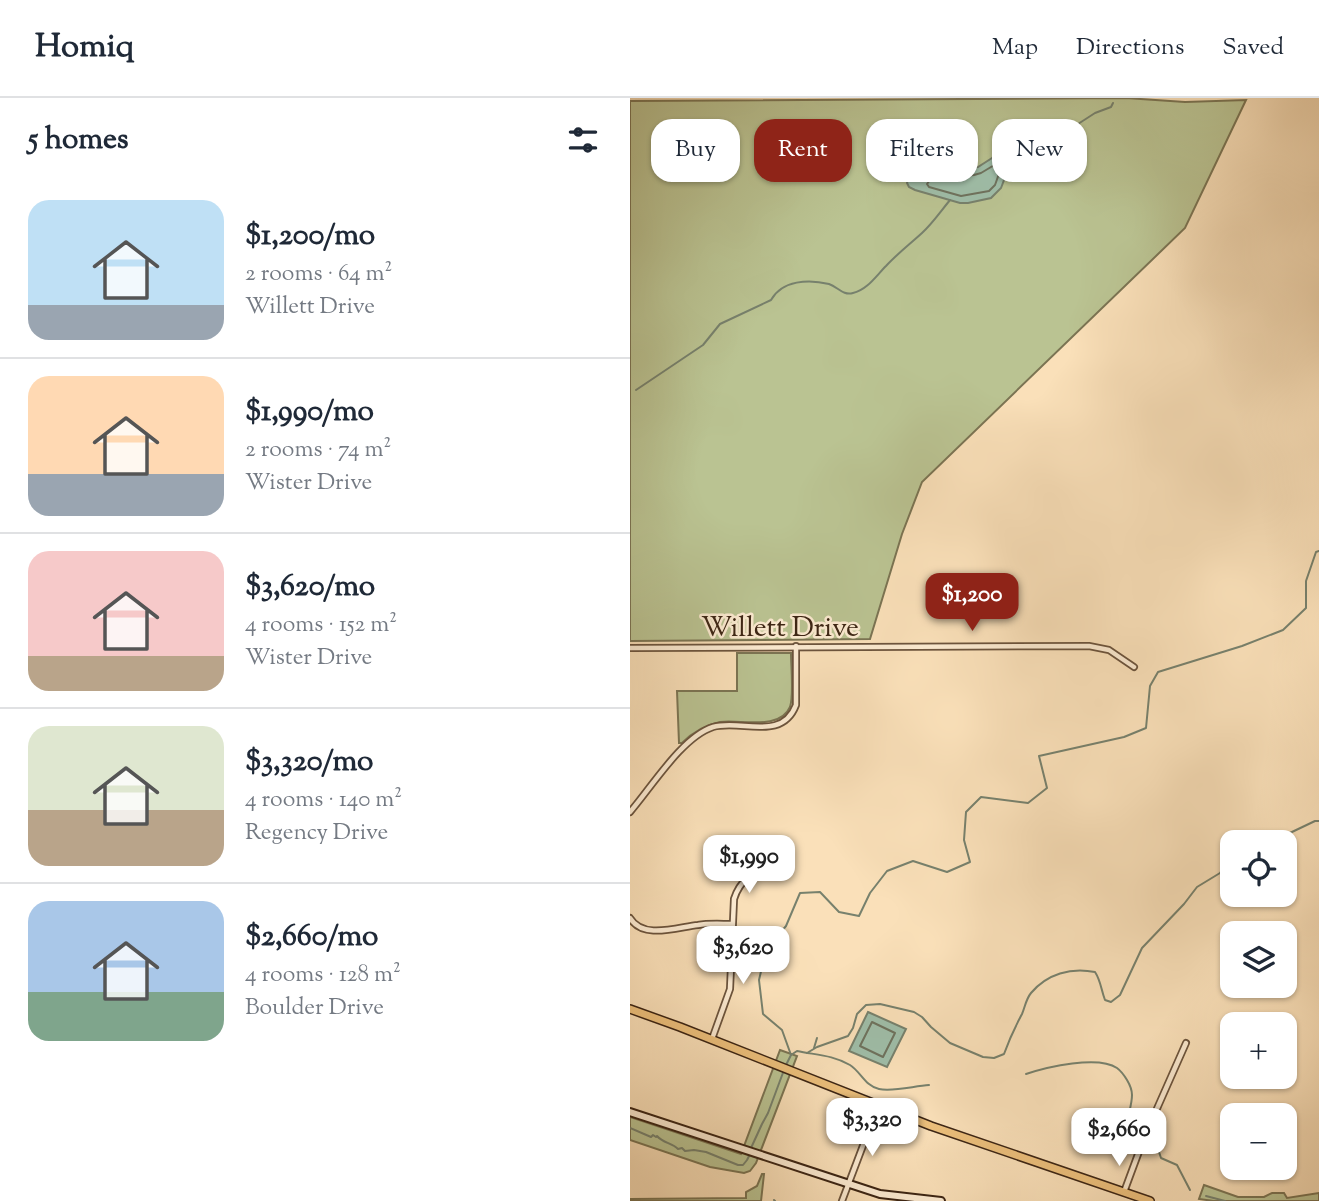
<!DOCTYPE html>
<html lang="en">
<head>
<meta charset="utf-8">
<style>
	:root { --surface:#fff; --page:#f6f6f7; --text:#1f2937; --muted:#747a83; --line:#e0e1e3; --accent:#8f2418 }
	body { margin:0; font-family:"Sorts Mill Goudy",serif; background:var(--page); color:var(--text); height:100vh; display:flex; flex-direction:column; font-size:26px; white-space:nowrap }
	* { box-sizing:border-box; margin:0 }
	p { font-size:23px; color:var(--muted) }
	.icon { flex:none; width:38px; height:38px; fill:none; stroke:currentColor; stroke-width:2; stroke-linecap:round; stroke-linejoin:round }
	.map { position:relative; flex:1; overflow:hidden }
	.panel { display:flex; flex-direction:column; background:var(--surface); width:630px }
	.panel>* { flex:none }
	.banner { position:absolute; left:21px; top:21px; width:562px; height:63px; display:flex; gap:14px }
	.tools { position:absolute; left:590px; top:732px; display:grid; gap:14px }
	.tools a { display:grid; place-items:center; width:77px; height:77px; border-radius:14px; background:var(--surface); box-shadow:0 2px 5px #0004; font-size:35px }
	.price { position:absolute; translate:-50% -60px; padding:0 16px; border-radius:14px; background:#fff; color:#222; font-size:23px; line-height:46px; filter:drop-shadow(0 2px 4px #0008) }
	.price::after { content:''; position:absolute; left:50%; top:42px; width:21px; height:16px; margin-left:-10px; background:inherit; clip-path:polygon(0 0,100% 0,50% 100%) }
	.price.current { background:var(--accent); color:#fff }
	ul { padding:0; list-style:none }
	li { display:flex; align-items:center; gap:21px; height:175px; padding:0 28px }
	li+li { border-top:2px solid var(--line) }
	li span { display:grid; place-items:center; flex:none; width:196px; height:140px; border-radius:21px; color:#555 }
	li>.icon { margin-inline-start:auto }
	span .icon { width:84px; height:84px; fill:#fffc; stroke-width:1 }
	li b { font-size:30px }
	h2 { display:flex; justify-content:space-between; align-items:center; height:84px; padding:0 28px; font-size:30px }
	.pill { padding:0 24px; border-radius:21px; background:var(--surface); box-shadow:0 2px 5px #0004; font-size:24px; line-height:63px }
	.pill.current { background:var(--accent); color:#fff }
	header { display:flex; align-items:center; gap:42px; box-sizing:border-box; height:98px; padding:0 35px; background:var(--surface); border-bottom:2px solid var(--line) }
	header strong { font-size:33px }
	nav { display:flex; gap:38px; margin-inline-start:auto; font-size:24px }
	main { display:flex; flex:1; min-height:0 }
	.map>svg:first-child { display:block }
	.green { fill:#bac392; stroke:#7b7453; stroke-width:2 }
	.water { fill:#9fbea9; stroke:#77816d; stroke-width:2 }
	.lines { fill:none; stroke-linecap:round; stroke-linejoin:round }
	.shore { stroke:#6e725e; stroke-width:2 }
	.stream { stroke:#77816d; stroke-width:2 }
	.street-casing { stroke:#6c543d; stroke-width:8 }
	.secondary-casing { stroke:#3c2514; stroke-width:10 }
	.primary-casing { stroke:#3c2514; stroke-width:10 }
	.street { stroke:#fcebd2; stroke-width:4.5 }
	.secondary { stroke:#fcebd2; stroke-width:6 }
	.primary { stroke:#edc07c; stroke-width:7 }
	.labels { text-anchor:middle; stroke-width:5; stroke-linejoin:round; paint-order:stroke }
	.street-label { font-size:28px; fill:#3c2514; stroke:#fcebd2 }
</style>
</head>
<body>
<header>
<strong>Homiq</strong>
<nav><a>Map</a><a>Directions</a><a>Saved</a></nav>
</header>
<main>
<section class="panel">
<h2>5 homes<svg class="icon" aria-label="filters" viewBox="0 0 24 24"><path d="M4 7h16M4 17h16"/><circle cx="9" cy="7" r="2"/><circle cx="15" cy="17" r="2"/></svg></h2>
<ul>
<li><span style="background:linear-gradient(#bfe0f5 75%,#9aa5b1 0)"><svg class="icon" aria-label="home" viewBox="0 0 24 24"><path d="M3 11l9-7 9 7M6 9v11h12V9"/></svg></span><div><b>$1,200/mo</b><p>2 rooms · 64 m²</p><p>Willett Drive</p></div></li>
<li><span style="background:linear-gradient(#ffd9b3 70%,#9aa5b1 0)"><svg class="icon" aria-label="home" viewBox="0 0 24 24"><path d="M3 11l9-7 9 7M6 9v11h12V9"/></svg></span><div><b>$1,990/mo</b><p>2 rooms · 74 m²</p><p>Wister Drive</p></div></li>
<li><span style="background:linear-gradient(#f6c9c9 75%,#b9a48a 0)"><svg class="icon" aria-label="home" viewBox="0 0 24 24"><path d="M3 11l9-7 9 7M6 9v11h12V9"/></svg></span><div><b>$3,620/mo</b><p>4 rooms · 152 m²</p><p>Wister Drive</p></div></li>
<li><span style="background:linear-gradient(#dfe7d0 60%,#b9a48a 0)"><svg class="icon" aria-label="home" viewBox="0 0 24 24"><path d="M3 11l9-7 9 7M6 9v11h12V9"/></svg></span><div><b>$3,320/mo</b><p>4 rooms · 140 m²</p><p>Regency Drive</p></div></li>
<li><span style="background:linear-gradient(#a9c7e8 65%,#7fa58c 0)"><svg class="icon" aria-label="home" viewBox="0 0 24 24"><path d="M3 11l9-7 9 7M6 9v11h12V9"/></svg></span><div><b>$2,660/mo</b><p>4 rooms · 128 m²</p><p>Boulder Drive</p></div></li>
</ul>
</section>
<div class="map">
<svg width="689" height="1103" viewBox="0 0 689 1103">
	<rect width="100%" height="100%" fill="#fae0b9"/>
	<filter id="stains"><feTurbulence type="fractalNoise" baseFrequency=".00286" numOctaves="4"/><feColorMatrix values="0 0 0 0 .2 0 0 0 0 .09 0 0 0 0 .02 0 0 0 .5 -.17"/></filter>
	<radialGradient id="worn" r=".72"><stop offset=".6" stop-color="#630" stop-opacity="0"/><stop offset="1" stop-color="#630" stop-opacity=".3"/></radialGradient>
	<g class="green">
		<polygon points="496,0 555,4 616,2 555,130 292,384 272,436 240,541 0,543 0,3"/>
		<path d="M107 555H161C161 567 164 598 160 609 150 633 110 621 90 624 75 627 63 634 52 645H49L47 593H107Z"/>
		<polygon points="150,952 167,958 126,1065 120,1073 114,1075 80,1069 0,1042 0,1019 111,1056"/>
		<polygon points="132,1076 134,1076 131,1103 0,1103 0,1101 116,1100 116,1094 127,1088"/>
		<polygon points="574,1087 608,1099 634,1099 642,1095 654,1095 657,1100 689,1095 689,1103 584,1103 569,1101"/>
	</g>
	<g class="water">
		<polygon points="377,47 383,49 385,53 371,90 361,100 338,105 330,105 285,92 279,89 277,85 279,79 286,76 348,69 362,60"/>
		<polygon points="238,914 276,931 257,969 219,953"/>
	</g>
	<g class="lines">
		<g class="shore">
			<polygon points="366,66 369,67 371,70 365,87 359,93 331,98 299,89 297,86 300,82 344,77 351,75"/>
			<polygon points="242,924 265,935 253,959 230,948"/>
		</g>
		<g class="stream">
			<polyline points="391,41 406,23 420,22 437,26 448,26 465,15 481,9 483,5"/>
			<path d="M6 292 73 247 90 226 141 202C152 182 179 181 199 186 208 189 213 198 223 195 237 192 246 178 256 168 267 156 280 146 292 135 302 126 311 113 320 102"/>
			<polyline points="641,744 685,723 689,723"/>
			<polyline points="184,950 187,940"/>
			<path d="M177 955 187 949 218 938 223 930 227 916 236 907 250 906 284 914 292 919 301 929 320 945 353 959 364 960 374 956C379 942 385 929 392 916 395 909 396 901 401 895 417 876 441 869 465 874 471 883 471 892 475 902L481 904 490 897 512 850 554 806 567 789 590 775 594 769 596 760 594 751C601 739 617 740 629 744"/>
			<path d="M161 957 167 953C186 957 203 957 220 967 231 974 235 988 249 991 263 994 284 988 299 987"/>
			<polyline points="156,967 161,957 152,932 133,916 129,882 136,852 156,828 170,795 190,794 209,814 229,818 240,795 257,773 283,763 317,774 340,764 334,742 336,714 351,699 398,705 417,690 409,658 494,639 516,630 520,588 528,574 612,548 653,532 676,510 676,483 686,454 689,453"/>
			<path d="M396 976C417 969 468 957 487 970 491 973 494 977 497 982 500 987 502 991 502 997 502 1012 493 1025 498 1040"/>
			<path d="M0 1030 21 1039 23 1037 26 1039 27 1038C33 1045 42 1045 48 1051L52 1050 55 1053 64 1052 76 1054 108 1067H113L117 1062 120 1056"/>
			<polyline points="121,1050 132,1026 138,1015 154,972"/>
			<polyline points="529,1054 531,1060 547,1067 560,1092"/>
			<polyline points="576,1098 595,1103"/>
			<polyline points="144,1102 145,1103"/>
		</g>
		<defs>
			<g id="street">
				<polyline points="0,550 459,548 479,552 504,569"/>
				<path d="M0 714C21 690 52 639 83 629 111 621 152 644 166 607V548"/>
				<path d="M0 820C13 842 48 829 68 827 79 825 91 826 102 826"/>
				<path d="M82 941 100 891 104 801C110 782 122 775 140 769"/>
				<polyline points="494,1094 514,1040 556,945"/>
				<polyline points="212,1103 248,1008"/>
			</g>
			<polyline id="secondary" points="0,1014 250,1096 311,1103"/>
			<polyline id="primary" points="0,911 50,929 301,1028 520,1103"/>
		</defs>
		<use href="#street" class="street-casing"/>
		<use href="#secondary" class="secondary-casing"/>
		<use href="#primary" class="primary-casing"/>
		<use href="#street" class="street"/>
		<use href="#secondary" class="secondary"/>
		<use href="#primary" class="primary"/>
	</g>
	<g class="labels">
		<g class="street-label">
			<text x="150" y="538">Willett Drive</text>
		</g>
	</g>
	<rect width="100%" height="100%" filter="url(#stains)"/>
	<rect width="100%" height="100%" fill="url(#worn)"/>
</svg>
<div class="tools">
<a><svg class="icon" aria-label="locate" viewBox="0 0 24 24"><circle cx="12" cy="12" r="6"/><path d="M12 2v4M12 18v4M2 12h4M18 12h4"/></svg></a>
<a><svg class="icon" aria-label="layers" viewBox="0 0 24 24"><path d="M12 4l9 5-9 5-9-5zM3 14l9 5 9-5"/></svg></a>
<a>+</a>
<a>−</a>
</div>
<b class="price current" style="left:342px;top:535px">$1,200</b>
<b class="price" style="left:119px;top:797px">$1,990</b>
<b class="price" style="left:113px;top:888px">$3,620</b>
<b class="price" style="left:242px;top:1060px">$3,320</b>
<b class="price" style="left:489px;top:1070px">$2,660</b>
<div class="banner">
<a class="pill">Buy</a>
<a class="pill current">Rent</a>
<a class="pill">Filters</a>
<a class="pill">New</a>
</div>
</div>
</main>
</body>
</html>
